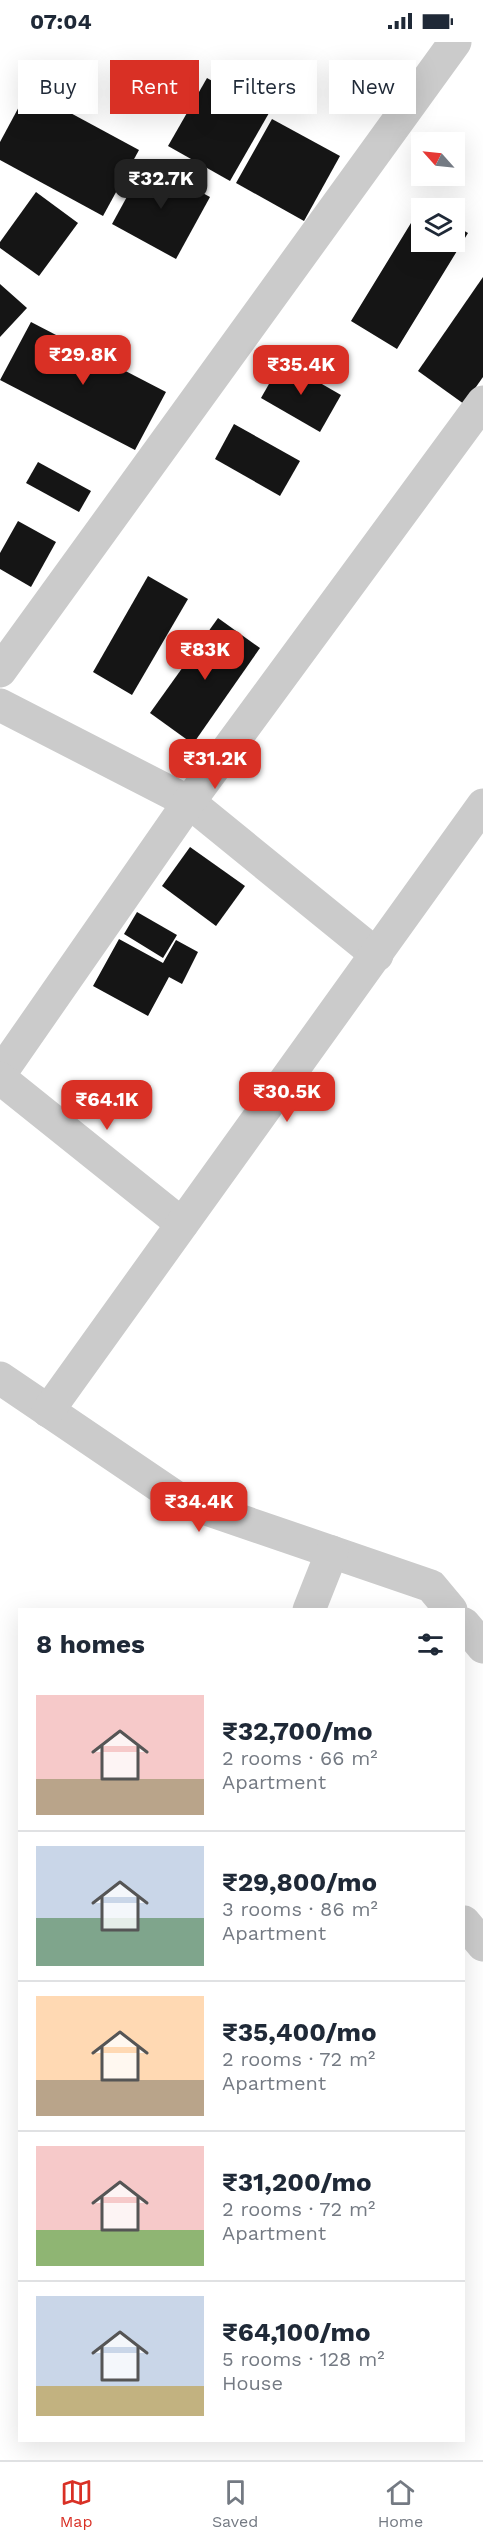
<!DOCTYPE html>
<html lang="en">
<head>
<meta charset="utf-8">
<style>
	:root { --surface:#fff; --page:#f2f2f3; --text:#1f2937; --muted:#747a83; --line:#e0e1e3; --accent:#d93025 }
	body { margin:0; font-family:"Work Sans",sans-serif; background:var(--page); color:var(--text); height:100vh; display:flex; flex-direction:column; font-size:22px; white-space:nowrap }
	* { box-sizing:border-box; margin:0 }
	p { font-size:20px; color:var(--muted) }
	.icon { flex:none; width:33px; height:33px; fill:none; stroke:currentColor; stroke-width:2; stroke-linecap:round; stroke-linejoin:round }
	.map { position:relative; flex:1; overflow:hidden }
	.side { position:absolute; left:18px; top:1566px; width:447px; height:834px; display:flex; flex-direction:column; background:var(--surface); border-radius:0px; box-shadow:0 6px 24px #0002 }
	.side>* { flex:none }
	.guide { position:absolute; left:18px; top:18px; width:447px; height:54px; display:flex; gap:12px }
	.needle { width:39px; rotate:297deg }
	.tools { position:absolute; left:411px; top:90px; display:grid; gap:12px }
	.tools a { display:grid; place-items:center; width:54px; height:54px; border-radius:0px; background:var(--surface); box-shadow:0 6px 24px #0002; font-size:30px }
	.price { position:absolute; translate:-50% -51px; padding:0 14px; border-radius:12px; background:var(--accent); color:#fff; font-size:20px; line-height:39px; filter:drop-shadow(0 2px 3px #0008) }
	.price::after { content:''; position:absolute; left:50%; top:36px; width:18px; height:14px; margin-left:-9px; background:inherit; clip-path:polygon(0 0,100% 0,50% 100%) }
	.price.on { background:#222; color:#fff }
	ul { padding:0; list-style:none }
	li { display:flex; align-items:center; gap:18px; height:150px; padding:0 18px }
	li+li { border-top:2px solid var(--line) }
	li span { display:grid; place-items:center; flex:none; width:168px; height:120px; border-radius:0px; color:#555 }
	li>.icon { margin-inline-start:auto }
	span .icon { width:72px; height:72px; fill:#fffc; stroke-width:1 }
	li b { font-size:26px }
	h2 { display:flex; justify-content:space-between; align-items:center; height:72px; padding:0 18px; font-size:26px }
	.pill { padding:0 21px; border-radius:0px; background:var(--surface); box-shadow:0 6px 24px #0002; font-size:21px; line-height:54px }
	.pill.on { background:var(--accent); color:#fff }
	.status { display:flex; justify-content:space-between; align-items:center; height:42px; padding:0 30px; background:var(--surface); direction:ltr }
	.status svg { height:16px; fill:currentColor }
	.tab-bar { display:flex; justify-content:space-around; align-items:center; height:84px; border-top:2px solid var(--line); background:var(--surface); font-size:16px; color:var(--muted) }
	.tab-bar a { display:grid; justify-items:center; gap:3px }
	.tab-bar .on { color:var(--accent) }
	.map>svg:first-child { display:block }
	.building { fill:#151515 }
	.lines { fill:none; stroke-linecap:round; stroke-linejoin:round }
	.minor { stroke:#cbcbcb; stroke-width:33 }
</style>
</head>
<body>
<div class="status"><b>07:04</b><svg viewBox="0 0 49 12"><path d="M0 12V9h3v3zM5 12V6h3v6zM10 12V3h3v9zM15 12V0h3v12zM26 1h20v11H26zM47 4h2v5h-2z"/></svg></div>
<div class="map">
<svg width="483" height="2418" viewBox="0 0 483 2418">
	<rect width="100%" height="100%" fill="#fff"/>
	<g class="building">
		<polygon points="207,36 269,71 230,139 168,104"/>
		<polygon points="28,48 139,108 103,174 0,118 0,100"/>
		<polygon points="272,77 340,114 304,179 236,141"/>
		<polygon points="146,120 210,155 176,217 112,182"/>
		<polygon points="36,150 78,181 39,234 0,206 0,200"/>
		<polygon points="422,163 427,166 422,166 422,200 454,200 454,183 468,191 397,307 351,279"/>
		<polygon points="483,235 483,335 464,362 418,329"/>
		<polygon points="0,242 27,266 0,295"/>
		<polygon points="31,280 166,350 135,408 0,338"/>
		<polygon points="282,319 341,353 320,390 261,356"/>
		<polygon points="234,382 300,419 280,454 215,417"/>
		<polygon points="38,420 91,449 79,470 26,441"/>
		<polygon points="18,479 56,500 31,545 0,527 0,511"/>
		<polygon points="148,534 188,557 132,653 93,630"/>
		<polygon points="218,576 260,606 193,702 150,671"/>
		<polygon points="190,805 245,844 216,884 162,844"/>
		<polygon points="137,870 177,893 163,916 124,892"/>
		<polygon points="119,897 163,921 176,898 198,910 182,942 169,935 148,974 93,944"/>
	</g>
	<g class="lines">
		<g class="minor">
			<polyline points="0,629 455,0"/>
			<polyline points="0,663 189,760 377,913"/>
			<polyline points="0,1032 189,760 483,360"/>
			<polyline points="0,1036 182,1182"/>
			<polyline points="0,1336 180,1458 431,1544 451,1568"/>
			<polyline points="48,1369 483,763"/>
			<polyline points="309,1568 332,1510"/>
			<polyline points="464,1582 483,1605"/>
			<polyline points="464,1880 483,1903"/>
		</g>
	</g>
</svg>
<div class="tools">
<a><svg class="needle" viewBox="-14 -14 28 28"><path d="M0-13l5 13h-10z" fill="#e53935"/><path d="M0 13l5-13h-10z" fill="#747a83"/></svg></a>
<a><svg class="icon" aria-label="layers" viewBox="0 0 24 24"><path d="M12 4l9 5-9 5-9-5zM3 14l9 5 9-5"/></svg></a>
</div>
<b class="price on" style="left:161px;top:168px">₹32.7K</b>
<b class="price" style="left:83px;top:344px">₹29.8K</b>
<b class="price" style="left:301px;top:354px">₹35.4K</b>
<b class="price" style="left:205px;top:639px">₹83K</b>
<b class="price" style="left:215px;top:748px">₹31.2K</b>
<b class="price" style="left:287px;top:1081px">₹30.5K</b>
<b class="price" style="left:107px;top:1089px">₹64.1K</b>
<b class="price" style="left:199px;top:1491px">₹34.4K</b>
<div class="guide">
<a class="pill">Buy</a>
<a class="pill on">Rent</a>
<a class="pill">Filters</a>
<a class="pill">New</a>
</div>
<section class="side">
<h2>8 homes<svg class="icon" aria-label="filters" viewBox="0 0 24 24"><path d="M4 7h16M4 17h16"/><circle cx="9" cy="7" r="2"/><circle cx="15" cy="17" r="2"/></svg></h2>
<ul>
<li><span style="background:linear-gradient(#f6c9c9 70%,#b9a48a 0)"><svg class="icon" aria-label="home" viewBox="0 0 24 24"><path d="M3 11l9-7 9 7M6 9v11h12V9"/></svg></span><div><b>₹32,700/mo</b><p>2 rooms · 66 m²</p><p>Apartment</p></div></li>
<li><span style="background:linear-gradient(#c9d6e8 60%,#7fa58c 0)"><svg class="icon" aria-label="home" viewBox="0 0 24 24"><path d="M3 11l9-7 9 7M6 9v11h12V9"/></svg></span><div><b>₹29,800/mo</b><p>3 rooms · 86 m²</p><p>Apartment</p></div></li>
<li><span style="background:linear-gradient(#ffd9b3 70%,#b9a48a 0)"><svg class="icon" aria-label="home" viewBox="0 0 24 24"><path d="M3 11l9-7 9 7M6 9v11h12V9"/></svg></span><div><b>₹35,400/mo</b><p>2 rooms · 72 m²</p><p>Apartment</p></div></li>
<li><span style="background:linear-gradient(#f6c9c9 70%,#8fb573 0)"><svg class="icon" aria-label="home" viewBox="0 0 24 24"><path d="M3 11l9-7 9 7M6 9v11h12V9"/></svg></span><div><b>₹31,200/mo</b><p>2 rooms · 72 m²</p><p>Apartment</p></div></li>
<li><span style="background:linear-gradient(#c9d6e8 75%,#c2b280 0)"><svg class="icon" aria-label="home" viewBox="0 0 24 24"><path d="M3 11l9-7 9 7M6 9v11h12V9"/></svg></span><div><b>₹64,100/mo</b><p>5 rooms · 128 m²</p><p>House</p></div></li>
</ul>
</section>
</div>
<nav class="tab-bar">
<a class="on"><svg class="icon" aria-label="map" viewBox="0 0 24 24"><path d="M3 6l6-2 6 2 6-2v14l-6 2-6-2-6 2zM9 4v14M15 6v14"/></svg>Map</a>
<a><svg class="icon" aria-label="saved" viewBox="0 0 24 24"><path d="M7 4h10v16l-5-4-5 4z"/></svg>Saved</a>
<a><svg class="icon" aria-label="home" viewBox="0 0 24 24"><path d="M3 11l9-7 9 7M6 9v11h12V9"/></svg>Home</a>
</nav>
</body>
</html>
